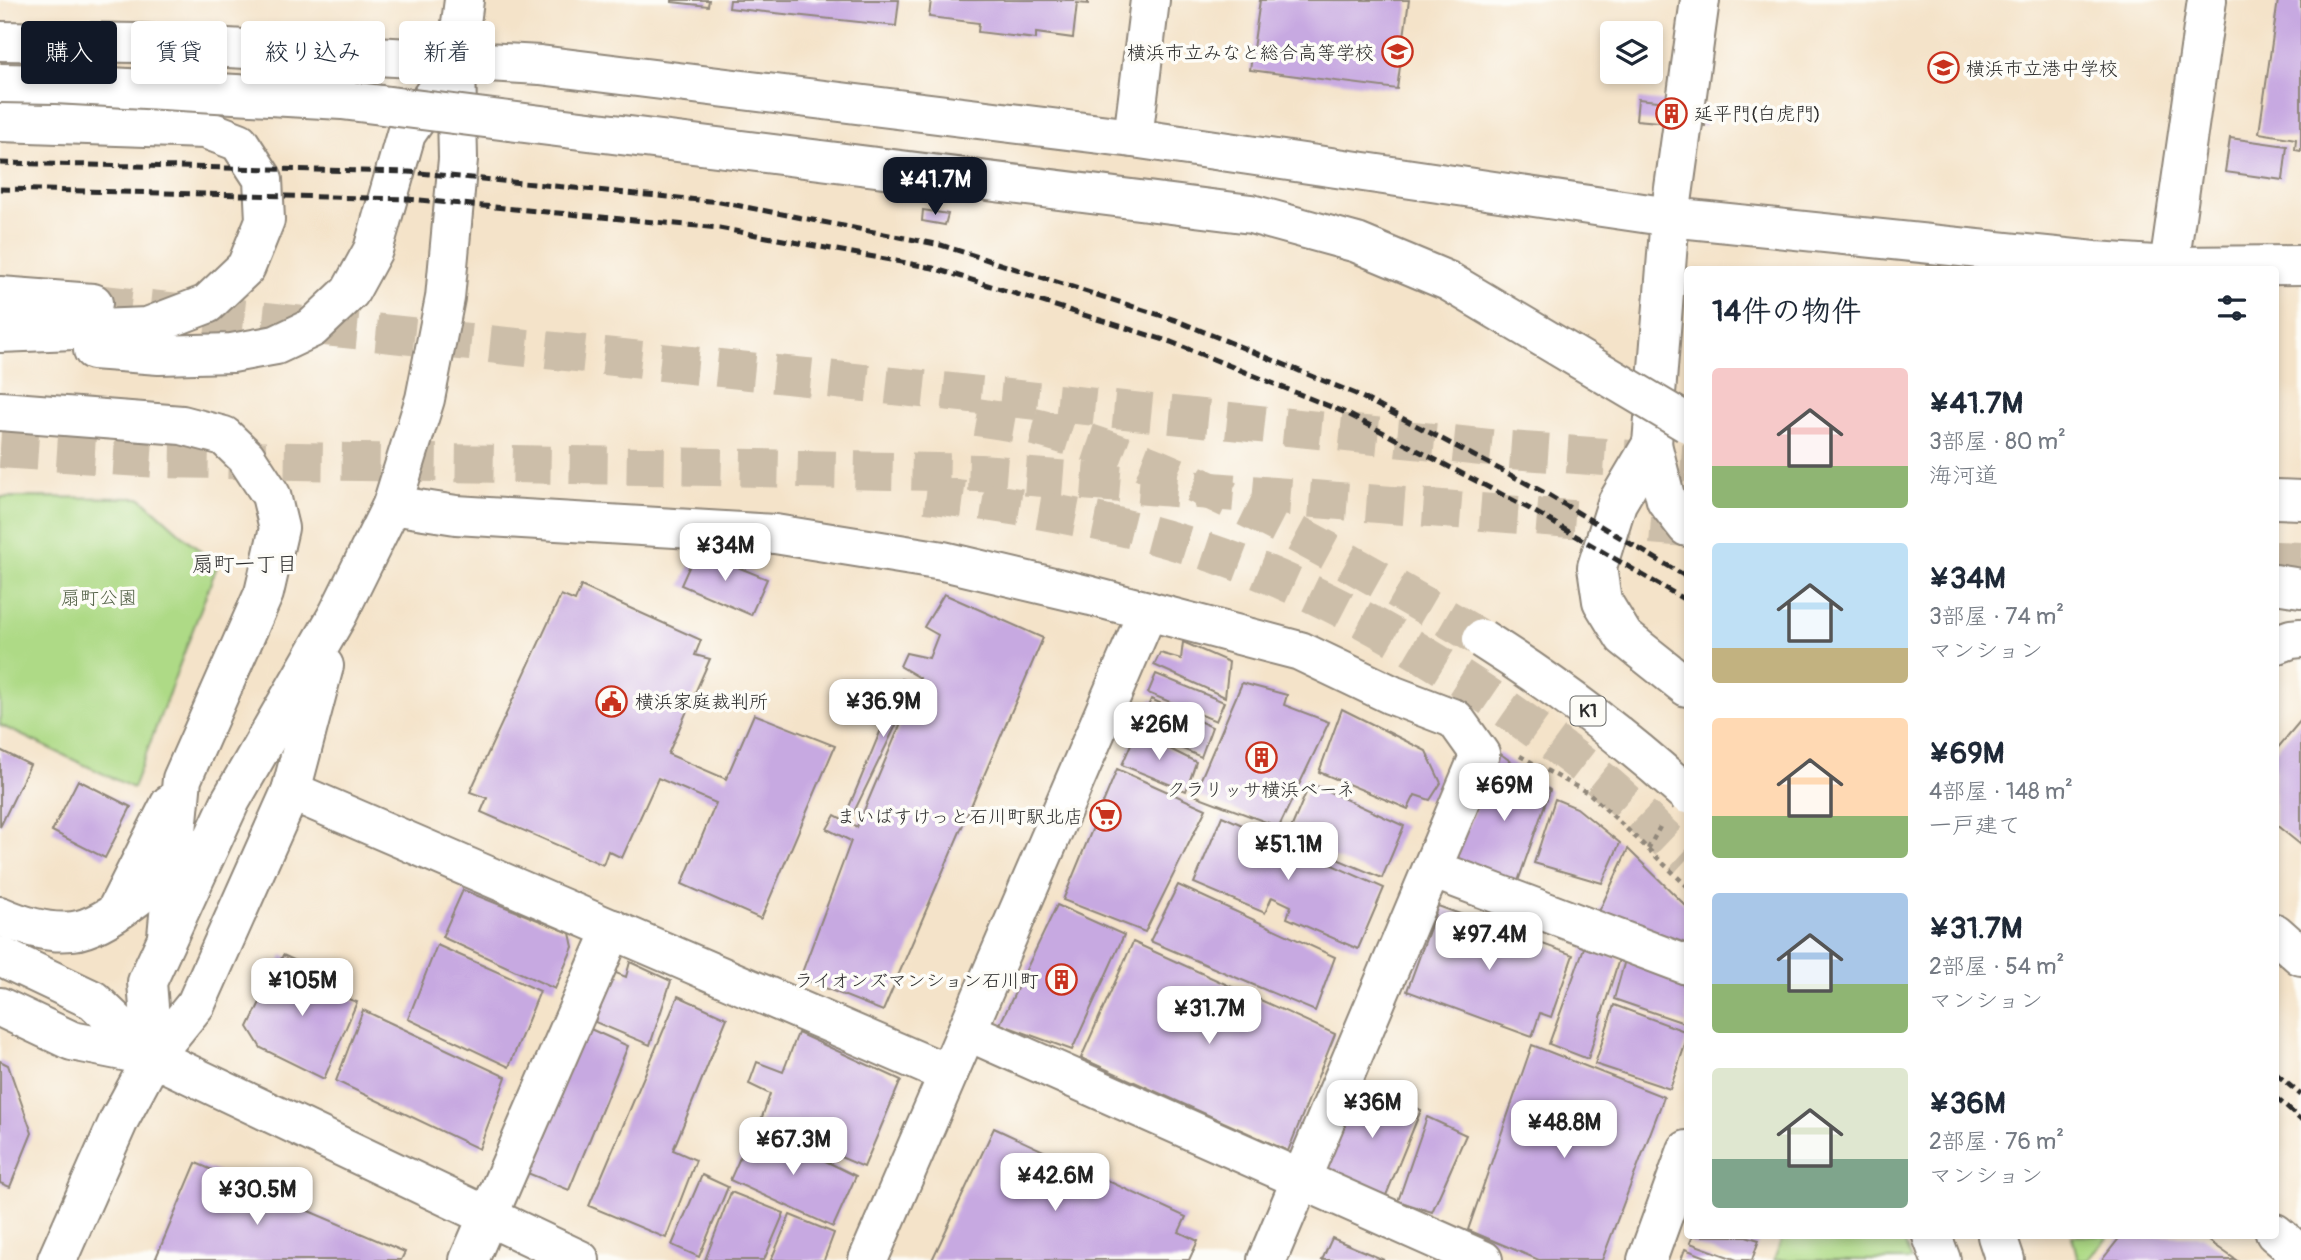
<!DOCTYPE html>
<html lang="ja">
<head>
<meta charset="utf-8">
<style>
	:root { --surface:#fff; --page:#f6f6f7; --text:#1f2937; --muted:#747a83; --accent:#111827 }
	body { margin:0; font-family:Pangolin,"Klee One",sans-serif; background:var(--page); color:var(--text); height:100vh; display:flex; flex-direction:column; font-size:26px; white-space:nowrap }
	* { box-sizing:border-box; margin:0 }
	p { font-size:23px; color:var(--muted) }
	.icon { flex:none; width:38px; height:38px; fill:none; stroke:currentColor; stroke-width:2; stroke-linecap:round; stroke-linejoin:round }
	.map { position:relative; flex:1; overflow:hidden }
	.drawer { position:absolute; left:1684px; top:266px; width:595px; height:973px; display:flex; flex-direction:column; background:var(--surface); border-radius:7px; box-shadow:0 4px 10px #0003 }
	.drawer>* { flex:none }
	.banner { position:absolute; left:21px; top:21px; width:665px; height:63px; display:flex; gap:14px }
	.buttons { position:absolute; left:1600px; top:21px; display:grid; gap:14px }
	.buttons a { display:grid; place-items:center; width:63px; height:63px; border-radius:7px; background:var(--surface); box-shadow:0 4px 10px #0003; font-size:35px }
	.price { position:absolute; translate:-50% -60px; padding:0 16px; border-radius:14px; background:#fff; color:#222; font-size:23px; line-height:46px; filter:drop-shadow(0 2px 4px #0008) }
	.price::after { content:''; position:absolute; left:50%; top:42px; width:21px; height:16px; margin-left:-10px; background:inherit; clip-path:polygon(0 0,100% 0,50% 100%) }
	.price.on { background:var(--accent); color:#fff }
	ul { padding:0; list-style:none }
	li { display:flex; align-items:center; gap:21px; height:175px; padding:0 28px }
	li span { display:grid; place-items:center; flex:none; width:196px; height:140px; border-radius:7px; color:#555 }
	li>.icon { margin-inline-start:auto }
	span .icon { width:84px; height:84px; fill:#fffc; stroke-width:1 }
	li b { font-size:30px }
	h2 { display:flex; justify-content:space-between; align-items:center; height:84px; padding:0 28px; font-size:30px }
	.pill { padding:0 24px; border-radius:7px; background:var(--surface); box-shadow:0 4px 10px #0003; font-size:24px; line-height:63px }
	.pill.on { background:var(--accent); color:#fff }
	.map>svg:first-child { display:block }
	.green { fill:#aeda86; stroke:#6c8258; stroke-width:2 }
	.building { fill:#c7a9e1 }
	.lines { fill:none; stroke-linecap:round; stroke-linejoin:round }
	.highway-tunnel { stroke:#ccbea9; stroke-width:38; stroke-dasharray:38 19; stroke-linecap:butt }
	.street-casing { stroke:#90877a; stroke-width:42 }
	.secondary-casing { stroke:#90877a; stroke-width:42 }
	.primary-casing { stroke:#90877a; stroke-width:42 }
	.highway-casing { stroke:#90877a; stroke-width:42 }
	.path { stroke:#90877a; stroke-width:4.5; stroke-dasharray:5 5; stroke-linecap:butt }
	.street { stroke:#fff; stroke-width:38 }
	.secondary { stroke:#fff; stroke-width:38 }
	.primary { stroke:#fff; stroke-width:38 }
	.highway { stroke:#fff; stroke-width:38 }
	.rail { stroke:#2b2b2b; stroke-width:5; stroke-dasharray:10 5; stroke-linecap:butt }
	.highway-bridge-casing { stroke:#90877a; stroke-width:42; stroke-linecap:butt }
	.highway-bridge { stroke:#fff; stroke-width:38 }
	.labels { text-anchor:middle; stroke-width:7; stroke-linejoin:round; paint-order:stroke }
	.shield { fill:#fdfcf7; stroke:#6a6a68; stroke-width:2 }
	.shield-label { font-size:18px; font-weight:bold; fill:#2b2b2b }
	.poi-label { font-size:19px; fill:#2b2b2b; stroke:#fdfcf7; text-anchor:end }
	.park-label { font-size:19px; fill:#526046; stroke:#fdfcf7 }
	.neighbourhood-label { font-size:21px; fill:#2b2b2b; stroke:#fdfcf7 }
</style>
</head>
<body>
<div class="map">
<svg width="2301" height="1260" viewBox="0 0 2301 1260">
	<rect width="100%" height="100%" fill="#fdfcf7"/>
	<filter id="ink" filterUnits="userSpaceOnUse"><feTurbulence type="fractalNoise" baseFrequency=".0143" numOctaves="2"/><feDisplacementMap in="SourceGraphic" scale="14" xChannelSelector="R" yChannelSelector="G"/><feConvolveMatrix kernelMatrix="1 2 1 2 8 2 1 2 1" color-interpolation-filters="sRGB"/></filter>
	<filter id="wash" filterUnits="userSpaceOnUse"><feTurbulence type="fractalNoise" baseFrequency=".00686" numOctaves="4" result="noise"/><feDisplacementMap in="SourceGraphic" scale="28" xChannelSelector="R" yChannelSelector="G"/><feGaussianBlur stdDeviation="1.57" result="paint"/><feColorMatrix in="noise" values="0 0 0 0 0 0 0 0 0 0 0 0 0 0 0 0 0 1.4 0 .05"/><feComposite in="paint" operator="in"/></filter>
	<g filter="url(#wash)">
		<rect width="100%" height="100%" fill="#f4e3c9"/>
		<g class="green">
			<polygon points="0,497 141,498 217,566 133,788 0,725"/>
			<polygon points="1783,1236 1902,1236 1911,1260 1774,1260"/>
			<polygon points="2072,1236 2109,1236 2088,1260 2078,1260"/>
		</g>
		<g id="blocks">
			<g class="building">
				<polygon points="672,0 709,0 708,6 672,2"/>
				<polygon points="730,0 899,0 896,26 729,8"/>
				<polygon points="931,0 1088,0 1088,4 1077,3 1073,38 1036,33 1036,39 978,32 979,23 929,17"/>
				<polygon points="1260,0 1409,0 1397,89 1250,70"/>
				<polygon points="2278,0 2301,0 2301,151 2295,150 2296,139 2259,133"/>
				<polygon points="1638,99 1707,106 1705,126 1636,120"/>
				<polygon points="2230,138 2287,146 2283,180 2225,172"/>
				<polygon points="923,210 948,214 945,225 922,221"/>
				<polygon points="694,556 713,557 767,579 751,615 681,585"/>
				<polygon points="581,586 701,640 695,655 710,659 668,754 726,779 754,714 835,746 761,919 682,884 716,803 658,778 622,858 608,851 603,865 481,812 487,798 470,792 561,595 575,601"/>
				<polygon points="944,594 1043,638 883,1011 800,978 851,841 827,829 835,815 857,827 920,678 900,666 906,653 929,658 938,635 924,627"/>
				<polygon points="1183,642 1229,662 1225,697 1154,665 1160,653 1181,659"/>
				<polygon points="1156,674 1224,702 1216,721 1148,693"/>
				<polygon points="902,679 916,684 852,816 846,814"/>
				<polygon points="1242,683 1287,695 1284,705 1329,722 1279,827 1194,795"/>
				<polygon points="1151,699 1212,727 1201,757 1139,730"/>
				<polygon points="1342,709 1426,751 1441,783 1430,800 1415,795 1408,809 1319,772"/>
				<polygon points="2301,720 2301,845 2275,824 2275,751"/>
				<polygon points="1136,732 1196,762 1186,791 1122,765"/>
				<polygon points="0,750 30,765 0,827"/>
				<polygon points="1498,752 1550,790 1516,887 1454,860"/>
				<polygon points="1117,769 1206,809 1145,932 1063,900"/>
				<polygon points="78,780 131,807 105,858 52,831"/>
				<polygon points="1310,783 1404,826 1382,878 1287,838"/>
				<polygon points="1555,799 1577,808 1620,843 1602,883 1534,863"/>
				<polygon points="1222,816 1384,888 1358,949 1287,918 1291,906 1272,897 1265,913 1194,883"/>
				<polygon points="1628,849 1687,907 1687,951 1596,918"/>
				<polygon points="1178,885 1335,957 1315,1011 1150,941"/>
				<polygon points="463,890 570,933 573,947 555,989 442,937"/>
				<polygon points="1057,905 1124,935 1072,1050 1000,1024"/>
				<polygon points="1438,906 1573,955 1551,1017 1540,1013 1532,1037 1407,991"/>
				<polygon points="1133,942 1335,1034 1288,1151 1081,1058"/>
				<polygon points="437,945 540,991 509,1067 408,1019"/>
				<polygon points="1585,945 1619,959 1588,1059 1549,1044"/>
				<polygon points="283,955 307,966 303,977 329,990 334,974 351,983 345,998 357,1002 324,1079 261,1048 248,1027"/>
				<polygon points="1625,960 1687,982 1687,1024 1614,999"/>
				<polygon points="630,962 671,981 650,1045 595,1022 611,971 626,977"/>
				<polygon points="678,996 727,1018 673,1150 696,1160 666,1238 589,1206"/>
				<polygon points="1614,1005 1687,1032 1687,1039 1670,1089 1595,1064"/>
				<polygon points="363,1010 506,1077 479,1149 336,1081"/>
				<polygon points="586,1027 628,1046 569,1190 525,1172"/>
				<polygon points="798,1033 901,1080 864,1167 760,1123 770,1094 749,1084 757,1062 783,1072"/>
				<polygon points="1532,1045 1664,1097 1602,1260 1539,1260 1468,1230"/>
				<polygon points="0,1061 8,1065 32,1133 10,1187 0,1183"/>
				<polygon points="1359,1081 1421,1110 1385,1198 1323,1172"/>
				<polygon points="1427,1117 1466,1135 1432,1212 1398,1201"/>
				<polygon points="754,1126 856,1176 833,1227 730,1180"/>
				<polygon points="994,1128 1186,1217 1179,1232 1198,1241 1189,1260 932,1260"/>
				<polygon points="196,1163 405,1252 401,1260 155,1260"/>
				<polygon points="702,1175 728,1187 699,1257 672,1245"/>
				<polygon points="731,1192 784,1213 764,1260 705,1260"/>
				<polygon points="790,1215 834,1233 824,1260 771,1260"/>
				<polygon points="1693,1236 1746,1236 1759,1240 1752,1260 1737,1260 1690,1243"/>
				<polygon points="2121,1236 2202,1236 2236,1260 2102,1260"/>
				<polygon points="1332,1238 1384,1260 1322,1260"/>
				<polygon points="1685,1249 1714,1260 1681,1260"/>
			</g>
		</g>
	</g>
	<g filter="url(#ink)">
		<use href="#blocks" fill-opacity="0" stroke="#90877a" stroke-width="2"/>
		<g class="lines">
			<g class="highway-tunnel">
				<polyline points="93,303 1510,450 1687,463"/>
				<path d="M977 417C1001 421 1026 424 1050 431 1206 475 1343 558 1482 639"/>
				<polyline points="0,449 157,459 713,467 980,473 1687,528"/>
				<path d="M926 494C1014 505 1105 519 1190 546 1335 591 1471 678 1589 770 1624 797 1655 830 1687 859"/>
				<polyline points="2275,560 2301,561"/>
			</g>
			<defs>
				<g id="street">
					<polyline points="1133,138 1150,0"/>
					<polyline points="1670,217 1700,0"/>
					<polyline points="2169,266 2207,0"/>
					<polyline points="1652,444 1617,503 1597,567 1602,601 1624,637 1687,687"/>
					<polyline points="1652,444 1666,500 1687,527"/>
					<polyline points="291,791 948,1074"/>
					<polyline points="1432,869 1687,965"/>
					<polyline points="967,1031 1483,1260"/>
					<polyline points="2275,1233 2301,1255"/>
					<polyline points="469,1260 613,929"/>
					<polyline points="1267,1260 1480,754 1455,719"/>
				</g>
				<g id="secondary">
					<polyline points="0,41 137,43 540,65 1133,138 1670,217 2095,261 2169,266 2301,265"/>
					<polyline points="1652,444 1670,217"/>
					<polyline points="392,505 456,515 775,534 943,561 1091,596 1300,651 1392,695 1455,719"/>
					<path d="M0 916C23 926 48 934 73 931 108 927 168 874 191 848"/>
					<polyline points="0,956 93,1000 153,1057"/>
					<polyline points="0,1007 72,1041 153,1057 580,1260"/>
					<polyline points="868,1260 1148,611"/>
					<polyline points="1647,1260 1687,1150"/>
				</g>
				<g id="primary">
					<polyline points="153,1057 147,982 231,800 338,614 392,505 425,399 445,298 458,159 456,62 464,0"/>
					<polyline points="57,1260 119,1120 153,1057 196,1004 291,791 324,666"/>
				</g>
				<g id="highway">
					<polyline points="0,122 205,129 239,142 263,179 265,220 246,267 207,304 147,327 0,333"/>
					<polyline points="0,296 93,303"/>
					<polyline points="93,350 159,355 232,353 276,345 312,328 350,292 373,250 406,134 456,62"/>
					<polyline points="0,411 182,425 224,436 246,457 271,495 279,528 264,593 182,779 167,936"/>
					<polyline points="2275,499 2301,500"/>
					<polyline points="2275,584 2301,588"/>
					<polyline points="2275,645 2291,639 2301,638"/>
					<polyline points="116,911 170,804"/>
					<polyline points="2275,933 2301,956"/>
					<polyline points="1932,1236 1941,1260"/>
					<polyline points="1997,1236 2005,1260"/>
				</g>
			</defs>
			<use href="#street" class="street-casing"/>
			<use href="#secondary" class="secondary-casing"/>
			<use href="#primary" class="primary-casing"/>
			<use href="#highway" class="highway-casing"/>
			<g class="path">
				<polyline points="1520,756 1590,794 1687,886"/>
				<polyline points="1648,849 1661,825"/>
			</g>
			<use href="#street" class="street"/>
			<use href="#secondary" class="secondary"/>
			<use href="#primary" class="primary"/>
			<use href="#highway" class="highway"/>
			<g class="rail">
				<polyline points="0,163 409,172 720,202 941,245 1175,320 1356,394 1543,492 1687,577"/>
				<polyline points="0,189 408,199 719,228 933,268 1171,342 1346,413 1530,509 1687,601"/>
				<polyline points="2275,1073 2301,1095"/>
				<polyline points="2275,1097 2301,1120"/>
			</g>
			<defs>
				<g id="highway-bridge">
					<polyline points="0,83 56,84 342,100 1251,214 1357,243 1448,281 1687,423"/>
					<path d="M1482 639C1555 685 1623 736 1687 794"/>
				</g>
			</defs>
			<use href="#highway-bridge" class="highway-bridge-casing"/>
			<use href="#highway-bridge" class="highway-bridge"/>
		</g>
	</g>
	<defs>
		<symbol id="school-ring" viewBox="-11 -11 22 22"><circle r="9.5" fill="#fdfcf7" stroke="#c8321e" stroke-width="1.5"/><path d="M0-5L7-2L0 1L-7-2ZM-4 1L0 2.5L4 1V4Q0 6-4 4Z" fill="#c8321e"/></symbol>
		<symbol id="building-ring" viewBox="-11 -11 22 22"><circle r="9.5" fill="#fdfcf7" stroke="#c8321e" stroke-width="1.5"/><path d="M-4-6H4V6H1V3H-1V6H-4ZM-2.5-4.3h1.7v1.8h-1.7ZM.8-4.3h1.7v1.8H.8ZM-2.5-1h1.7V.8h-1.7ZM.8-1h1.7V.8H.8Z" fill="#c8321e"/></symbol>
		<symbol id="civic-ring" viewBox="-11 -11 22 22"><circle r="9.5" fill="#fdfcf7" stroke="#c8321e" stroke-width="1.5"/><path d="M-.6-6.5H3V-4.5H.6V-3L4-1V1h2V6H-6V1h2V-1L-.6-3ZM-1.2 2.5V6h2.4V2.5Z" fill="#c8321e"/></symbol>
		<symbol id="supermarket-ring" viewBox="-11 -11 22 22"><circle r="9.5" fill="#fdfcf7" stroke="#c8321e" stroke-width="1.5"/><path d="M-6-5.5h2.5l.6 2H6L4.5 2H-2.5L-4.4-4H-6ZM-1.5 3.2a1.3 1.3 0 1 0 .1 0ZM3 3.2a1.3 1.3 0 1 0 .1 0Z" fill="#c8321e"/></symbol>
	</defs>
	<g fill-rule="evenodd">
		<use href="#school-ring" x="1380" y="34" width="35" height="35"/>
		<use href="#school-ring" x="1926" y="50" width="35" height="35"/>
		<use href="#building-ring" x="1654" y="96" width="35" height="35"/>
		<use href="#civic-ring" x="594" y="684" width="35" height="35"/>
		<use href="#building-ring" x="1244" y="740" width="35" height="35"/>
		<use href="#supermarket-ring" x="1088" y="798" width="35" height="35"/>
		<use href="#building-ring" x="1044" y="962" width="35" height="35"/>
	</g>
	<g class="labels">
		<rect class="shield" x="1570.5" y="696.5" width="35" height="29" rx="5"/>
		<g class="shield-label">
			<text x="1588" y="717">K1</text>
		</g>
		<g class="poi-label">
			<text x="1374" y="59">横浜市立みなと総合高等学校</text>
			<text x="1966" y="75" text-anchor="start">横浜市立港中学校</text>
			<text x="1694" y="120" text-anchor="start">延平門(白虎門)</text>
			<text x="635" y="708" text-anchor="start">横浜家庭裁判所</text>
			<text x="1261" y="796" text-anchor="middle">クラリッサ横浜ベーネ</text>
			<text x="1083" y="823">まいばすけっと石川町駅北店</text>
			<text x="1039" y="987">ライオンズマンション石川町</text>
		</g>
		<g class="park-label">
			<text x="99" y="604">扇町公園</text>
		</g>
		<g class="neighbourhood-label">
			<text x="245" y="571">扇町一丁目</text>
		</g>
	</g>
</svg>
<div class="buttons">
<a><svg class="icon" aria-label="layers" viewBox="0 0 24 24"><path d="M12 4l9 5-9 5-9-5zM3 14l9 5 9-5"/></svg></a>
</div>
<b class="price on" style="left:935px;top:217px">¥41.7M</b>
<b class="price" style="left:725px;top:583px">¥34M</b>
<b class="price" style="left:883px;top:739px">¥36.9M</b>
<b class="price" style="left:1159px;top:762px">¥26M</b>
<b class="price" style="left:1504px;top:823px">¥69M</b>
<b class="price" style="left:1288px;top:882px">¥51.1M</b>
<b class="price" style="left:1489px;top:972px">¥97.4M</b>
<b class="price" style="left:302px;top:1018px">¥105M</b>
<b class="price" style="left:1209px;top:1046px">¥31.7M</b>
<b class="price" style="left:1372px;top:1140px">¥36M</b>
<b class="price" style="left:1564px;top:1160px">¥48.8M</b>
<b class="price" style="left:793px;top:1177px">¥67.3M</b>
<b class="price" style="left:1055px;top:1213px">¥42.6M</b>
<b class="price" style="left:257px;top:1227px">¥30.5M</b>
<div class="banner">
<a class="pill on">購入</a>
<a class="pill">賃貸</a>
<a class="pill">絞り込み</a>
<a class="pill">新着</a>
</div>
<section class="drawer">
<h2>14件の物件<svg class="icon" aria-label="filters" viewBox="0 0 24 24"><path d="M4 7h16M4 17h16"/><circle cx="9" cy="7" r="2"/><circle cx="15" cy="17" r="2"/></svg></h2>
<ul>
<li><span style="background:linear-gradient(#f6c9c9 70%,#8fb573 0)"><svg class="icon" aria-label="home" viewBox="0 0 24 24"><path d="M3 11l9-7 9 7M6 9v11h12V9"/></svg></span><div><b>¥41.7M</b><p>3部屋 · 80 m²</p><p>海河道</p></div></li>
<li><span style="background:linear-gradient(#bfe0f5 75%,#c2b280 0)"><svg class="icon" aria-label="home" viewBox="0 0 24 24"><path d="M3 11l9-7 9 7M6 9v11h12V9"/></svg></span><div><b>¥34M</b><p>3部屋 · 74 m²</p><p>マンション</p></div></li>
<li><span style="background:linear-gradient(#ffd9b3 70%,#8fb573 0)"><svg class="icon" aria-label="home" viewBox="0 0 24 24"><path d="M3 11l9-7 9 7M6 9v11h12V9"/></svg></span><div><b>¥69M</b><p>4部屋 · 148 m²</p><p>一戸建て</p></div></li>
<li><span style="background:linear-gradient(#a9c7e8 65%,#8fb573 0)"><svg class="icon" aria-label="home" viewBox="0 0 24 24"><path d="M3 11l9-7 9 7M6 9v11h12V9"/></svg></span><div><b>¥31.7M</b><p>2部屋 · 54 m²</p><p>マンション</p></div></li>
<li><span style="background:linear-gradient(#dfe7d0 65%,#7fa58c 0)"><svg class="icon" aria-label="home" viewBox="0 0 24 24"><path d="M3 11l9-7 9 7M6 9v11h12V9"/></svg></span><div><b>¥36M</b><p>2部屋 · 76 m²</p><p>マンション</p></div></li>
</ul>
</section>
</div>
</body>
</html>
